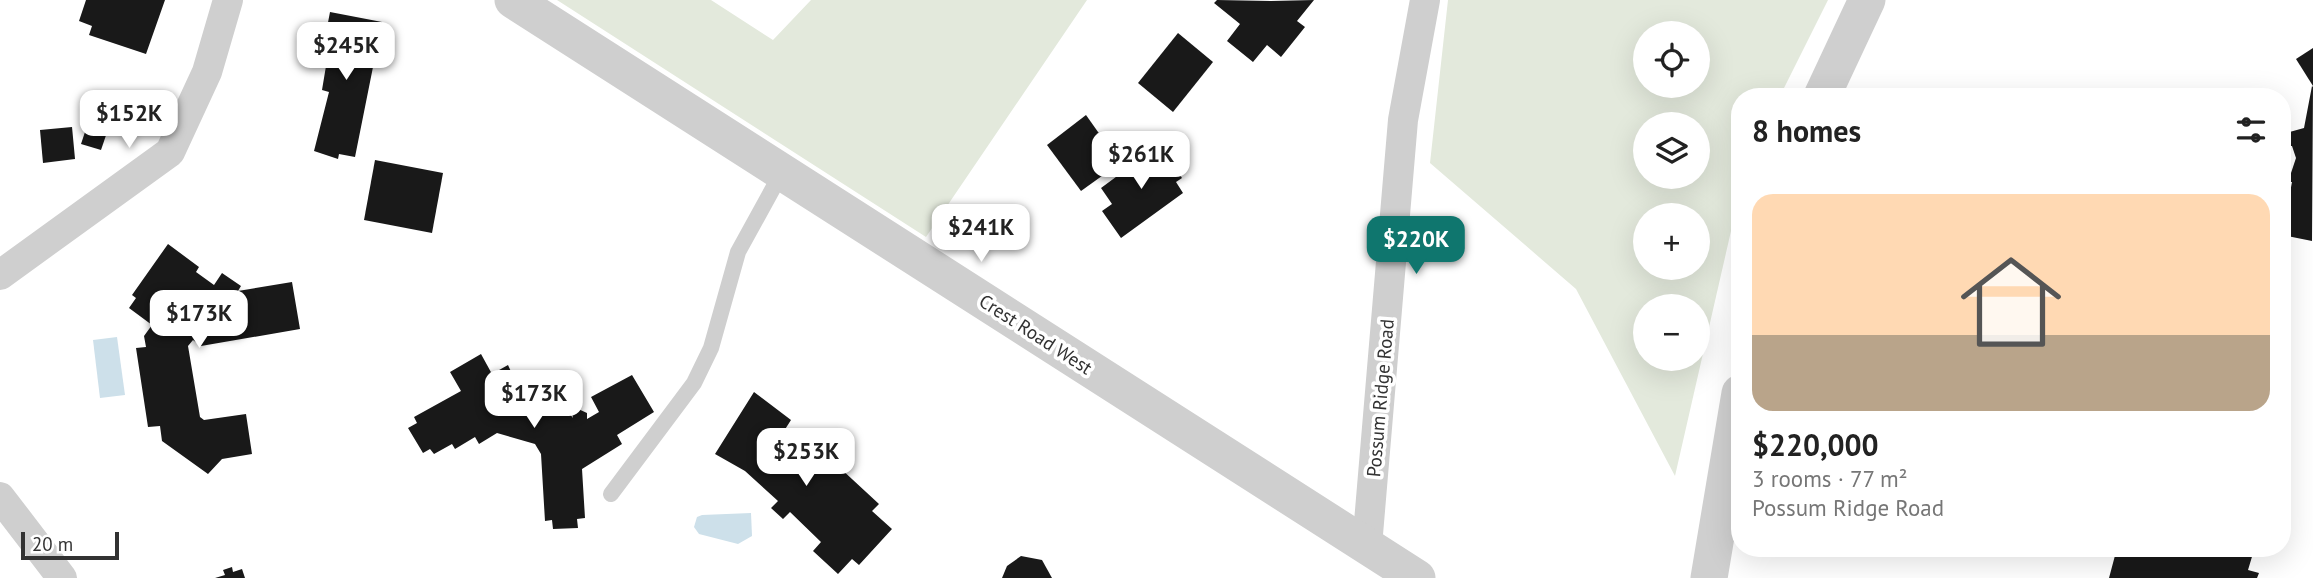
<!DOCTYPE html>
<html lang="en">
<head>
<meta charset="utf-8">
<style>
	:root { --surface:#fff; --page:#f6f6f6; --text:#222; --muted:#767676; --line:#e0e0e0; --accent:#0f766e }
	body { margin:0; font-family:"PT Sans",sans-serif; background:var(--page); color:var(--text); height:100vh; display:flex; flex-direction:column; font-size:26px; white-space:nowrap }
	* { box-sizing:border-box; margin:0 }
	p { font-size:23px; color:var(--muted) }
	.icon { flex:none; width:38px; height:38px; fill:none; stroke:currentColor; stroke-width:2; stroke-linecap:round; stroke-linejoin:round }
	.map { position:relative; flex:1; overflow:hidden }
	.side { position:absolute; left:1731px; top:88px; width:560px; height:469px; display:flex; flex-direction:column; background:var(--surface); border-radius:28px; box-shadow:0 7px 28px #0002 }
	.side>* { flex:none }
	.fabs { position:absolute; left:1633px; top:21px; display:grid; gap:14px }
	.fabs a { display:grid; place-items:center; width:77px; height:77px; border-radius:50%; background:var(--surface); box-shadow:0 7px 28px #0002; font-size:35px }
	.scale { position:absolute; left:21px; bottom:18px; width:98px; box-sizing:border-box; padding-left:7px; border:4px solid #323232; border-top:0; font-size:19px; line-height:24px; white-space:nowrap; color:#323232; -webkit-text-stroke:5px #fff; paint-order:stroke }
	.price { position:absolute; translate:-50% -60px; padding:0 16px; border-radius:14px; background:#fff; color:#222; font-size:23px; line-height:46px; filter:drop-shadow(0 2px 4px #0008) }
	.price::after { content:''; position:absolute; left:50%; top:42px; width:21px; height:16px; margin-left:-10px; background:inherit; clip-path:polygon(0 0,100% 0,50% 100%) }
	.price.selected { background:var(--accent); color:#fff }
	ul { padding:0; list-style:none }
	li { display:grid; align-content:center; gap:14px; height:371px; padding:0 21px }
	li+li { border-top:2px solid var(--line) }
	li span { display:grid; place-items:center; height:217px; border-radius:21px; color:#555 }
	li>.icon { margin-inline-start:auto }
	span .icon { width:126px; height:126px; fill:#fffc; stroke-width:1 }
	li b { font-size:30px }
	h2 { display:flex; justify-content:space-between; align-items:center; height:84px; padding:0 21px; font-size:30px }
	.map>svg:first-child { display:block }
	.green { fill:#e3e9dc; fill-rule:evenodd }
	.water { fill:#cde0ea }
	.building { fill:#191919 }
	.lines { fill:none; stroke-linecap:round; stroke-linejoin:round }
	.service { stroke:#cfcfcf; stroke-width:16 }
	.minor { stroke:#cfcfcf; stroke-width:30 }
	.tertiary { stroke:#cfcfcf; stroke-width:37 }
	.labels { text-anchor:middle; stroke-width:7; stroke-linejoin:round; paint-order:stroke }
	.street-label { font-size:19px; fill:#323232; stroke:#fff }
</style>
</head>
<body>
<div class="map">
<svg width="2313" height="578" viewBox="0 0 2313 578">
	<rect width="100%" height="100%" fill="#fff"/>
	<g class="green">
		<polygon points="557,0 711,0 773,40 811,0 1087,0 926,237"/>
		<path d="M1448 0H1828L1780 96H1740L1739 196 1675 476 1576 289 1430 163ZM1645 33H1698V86H1645ZM1645 124H1698V177H1645ZM1645 215H1698V268H1645ZM1645 306H1698V359H1645Z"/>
	</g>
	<g class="water">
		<polygon points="117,337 125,395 100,398 93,340"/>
		<polygon points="751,513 752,536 738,544 699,534 694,527 697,517 702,515"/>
	</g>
	<g class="building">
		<polygon points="86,0 165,0 146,54 89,35 92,26 79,21"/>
		<polygon points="1217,0 1271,1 1314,0 1297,21 1305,27 1281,57 1267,45 1253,62 1227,41 1240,24 1214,3"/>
		<polygon points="330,12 382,22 355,157 339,154 338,159 314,151 329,92 322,90 327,60 321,59"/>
		<polygon points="1178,33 1213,62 1173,112 1138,83"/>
		<polygon points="2313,48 2313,86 2296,59"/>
		<polygon points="2312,86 2313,87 2312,241 2282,235 2292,182 2288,182 2296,158 2292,146 2282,146 2282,134 2304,128"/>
		<polygon points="98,93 118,100 101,150 81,144"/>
		<polygon points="1086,115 1120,163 1081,191 1047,145"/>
		<polygon points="72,127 75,159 43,163 40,130"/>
		<polygon points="1153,145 1156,148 1159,146 1182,178 1176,182 1183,193 1121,238 1102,211 1112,204 1101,188 1143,157 1141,154"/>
		<polygon points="375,160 443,173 432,233 364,220"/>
		<polygon points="168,244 199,267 196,272 214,285 222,273 241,286 238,291 292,282 300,329 201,346 193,340 188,346 200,417 204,420 246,414 252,454 222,459 208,474 162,441 160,426 148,427 136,348 146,347 144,336 152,325 129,308 136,298 132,295"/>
		<polygon points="481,354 492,374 508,365 524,400 569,413 573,418 572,412 576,408 587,413 587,419 599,412 591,397 632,375 654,412 617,435 622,444 582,469 585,518 577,519 578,528 553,529 552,520 545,521 541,454 535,444 497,433 479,444 475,437 455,449 452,444 434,454 430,449 423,453 408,428 417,423 414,417 461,391 450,372"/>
		<polygon points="754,392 791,420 775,445 772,443 770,447 804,479 826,455 879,504 872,511 892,529 859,565 852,559 838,574 813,551 821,542 790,512 783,519 771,508 778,501 745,471 715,454"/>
		<polygon points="2117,548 2223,548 2237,551 2238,548 2245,548 2254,550 2248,570 2259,573 2257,578 2109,578"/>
		<polygon points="1021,556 1042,560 1052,578 1002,578 1007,566"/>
		<polygon points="232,567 233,572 242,569 245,578 215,578 225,575 223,570"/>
	</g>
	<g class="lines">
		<polyline class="service" points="611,494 694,383 711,348 738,252 782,172"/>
		<g class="minor">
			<polyline points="0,275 170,152 207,72 228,0"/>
			<polyline points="0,497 62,578"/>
			<polyline points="1367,546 1403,120 1425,0"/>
		</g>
		<g class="tertiary">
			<polyline points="513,0 1417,578"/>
			<polyline points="1822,96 1867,0"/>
			<polyline points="1709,578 1740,393"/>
		</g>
	</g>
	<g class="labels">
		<g class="street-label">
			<text transform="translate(1036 334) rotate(33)" y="7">Crest Road West</text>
			<text transform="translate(1380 398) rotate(-85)" y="7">Possum Ridge Road</text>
		</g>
	</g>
</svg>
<div class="fabs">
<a><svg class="icon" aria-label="locate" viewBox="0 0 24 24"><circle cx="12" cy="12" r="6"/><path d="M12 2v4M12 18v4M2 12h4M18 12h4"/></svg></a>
<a><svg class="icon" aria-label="layers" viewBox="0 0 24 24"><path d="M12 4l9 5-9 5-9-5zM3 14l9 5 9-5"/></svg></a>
<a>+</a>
<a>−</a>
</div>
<div class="scale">20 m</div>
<b class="price" style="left:346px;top:82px">$245K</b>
<b class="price" style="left:129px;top:150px">$152K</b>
<b class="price" style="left:1141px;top:191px">$261K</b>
<b class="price" style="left:981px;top:264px">$241K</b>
<b class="price selected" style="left:1416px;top:276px">$220K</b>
<b class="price" style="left:199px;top:350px">$173K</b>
<b class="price" style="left:534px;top:430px">$173K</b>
<b class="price" style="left:806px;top:488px">$253K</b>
<section class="side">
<h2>8 homes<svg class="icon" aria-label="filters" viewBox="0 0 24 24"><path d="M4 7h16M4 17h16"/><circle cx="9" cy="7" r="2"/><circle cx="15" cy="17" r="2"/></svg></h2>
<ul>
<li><span style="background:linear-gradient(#ffd9b3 65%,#b9a48a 0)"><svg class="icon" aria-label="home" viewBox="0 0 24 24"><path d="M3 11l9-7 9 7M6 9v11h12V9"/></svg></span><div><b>$220,000</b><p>3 rooms · 77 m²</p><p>Possum Ridge Road</p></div></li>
</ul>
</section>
</div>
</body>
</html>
